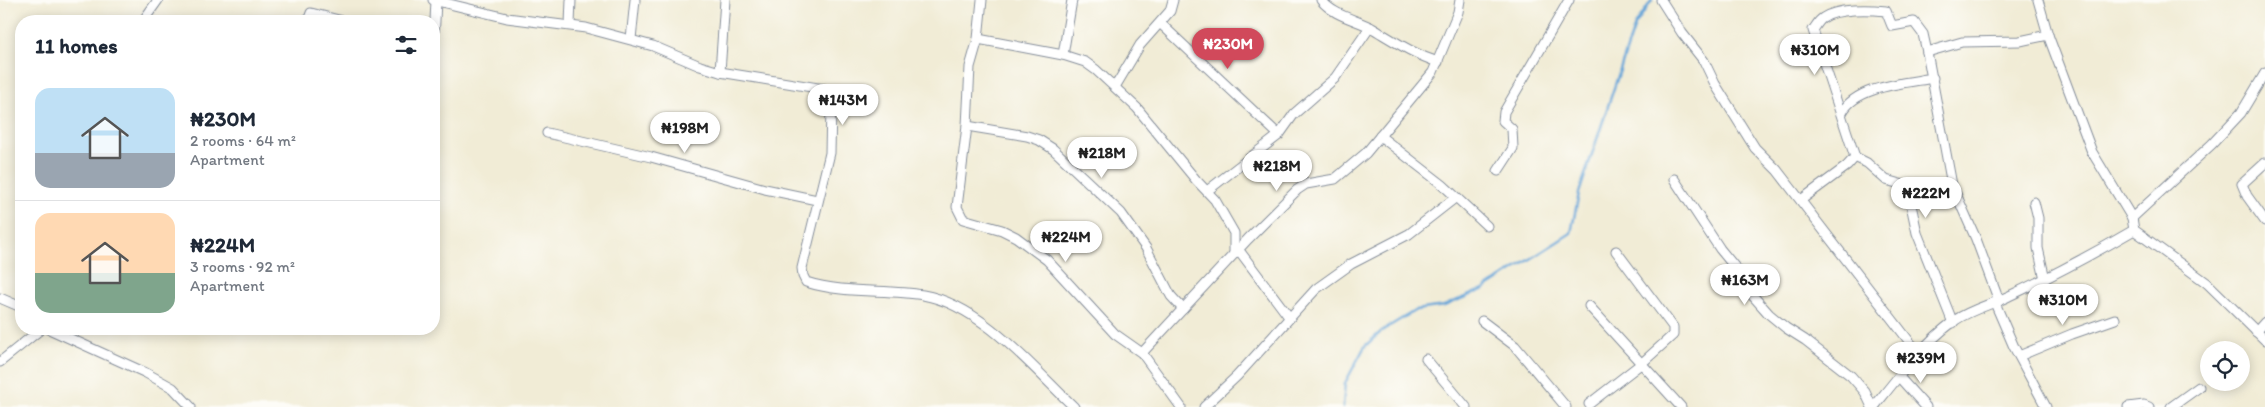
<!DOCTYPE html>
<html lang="en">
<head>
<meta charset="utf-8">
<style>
	:root { --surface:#fff; --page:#f2f2f3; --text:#1f2937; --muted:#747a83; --line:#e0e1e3; --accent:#d1495b }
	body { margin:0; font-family:Itim,sans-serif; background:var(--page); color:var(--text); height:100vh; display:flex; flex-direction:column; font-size:19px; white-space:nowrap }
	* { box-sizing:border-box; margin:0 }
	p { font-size:16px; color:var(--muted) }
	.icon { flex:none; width:28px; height:28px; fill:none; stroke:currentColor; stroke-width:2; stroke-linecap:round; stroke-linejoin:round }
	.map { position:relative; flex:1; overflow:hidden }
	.drawer { position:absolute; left:15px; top:15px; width:425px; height:320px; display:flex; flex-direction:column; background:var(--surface); border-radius:20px; box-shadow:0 2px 12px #0003 }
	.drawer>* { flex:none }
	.controls { position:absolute; left:2200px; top:341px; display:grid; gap:10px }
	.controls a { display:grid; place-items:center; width:50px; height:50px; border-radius:50%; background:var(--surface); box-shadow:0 2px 12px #0003; font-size:25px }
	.price { position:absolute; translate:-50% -42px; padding:0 11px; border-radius:18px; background:#fff; color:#222; font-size:16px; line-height:32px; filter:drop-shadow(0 1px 2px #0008) }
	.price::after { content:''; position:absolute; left:50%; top:30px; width:15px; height:11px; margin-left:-8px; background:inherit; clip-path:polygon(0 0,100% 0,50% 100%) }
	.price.current { background:var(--accent); color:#fff }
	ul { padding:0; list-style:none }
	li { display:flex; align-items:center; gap:15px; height:125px; padding:0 20px }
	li+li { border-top:1px solid var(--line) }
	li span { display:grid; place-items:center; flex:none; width:140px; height:100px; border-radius:15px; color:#555 }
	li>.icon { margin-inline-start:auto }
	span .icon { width:60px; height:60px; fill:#fffc; stroke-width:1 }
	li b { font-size:21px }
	h2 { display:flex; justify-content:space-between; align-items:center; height:60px; padding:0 20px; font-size:21px }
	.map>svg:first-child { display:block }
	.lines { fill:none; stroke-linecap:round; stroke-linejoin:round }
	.stream { stroke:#67a6d9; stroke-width:2.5 }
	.minor-casing { stroke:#868e9a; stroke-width:11 }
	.minor { stroke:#fff; stroke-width:9 }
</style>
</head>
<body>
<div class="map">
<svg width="2265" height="407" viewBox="0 0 2265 407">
	<rect width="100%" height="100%" fill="#fdfcf7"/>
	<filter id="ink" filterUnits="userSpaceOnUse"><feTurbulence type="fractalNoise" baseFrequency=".02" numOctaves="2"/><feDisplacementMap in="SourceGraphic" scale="10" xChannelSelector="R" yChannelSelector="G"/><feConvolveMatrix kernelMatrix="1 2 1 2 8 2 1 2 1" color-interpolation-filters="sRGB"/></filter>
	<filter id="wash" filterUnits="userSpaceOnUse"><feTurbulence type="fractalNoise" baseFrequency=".0096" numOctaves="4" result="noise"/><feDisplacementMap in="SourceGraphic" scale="20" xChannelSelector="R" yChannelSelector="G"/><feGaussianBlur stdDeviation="1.12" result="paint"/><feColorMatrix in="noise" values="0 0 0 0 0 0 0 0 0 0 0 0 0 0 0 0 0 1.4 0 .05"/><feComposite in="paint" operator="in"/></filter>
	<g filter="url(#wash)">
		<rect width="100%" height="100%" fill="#f1ecd6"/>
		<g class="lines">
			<polyline class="stream" points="1343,407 1345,383 1365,346 1383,330 1416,310 1444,306 1484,289 1571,233 1579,193 1635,25 1652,0"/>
		</g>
	</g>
	<g filter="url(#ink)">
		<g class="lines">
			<defs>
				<g id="minor">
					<path d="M433 0 507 18 586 28 653 46 700 66 720 72 824 89 830 95 831 108 830 153 802 268 803 276 806 282C843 294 885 289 923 295 981 305 1033 368 1074 407"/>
					<polyline points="982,0 978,39 970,67 967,126 957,207 963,219 1002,230 1016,237 1047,260 1115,334 1142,353 1181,407"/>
					<path d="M1321 0C1334 16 1355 19 1372 28 1394 41 1413 54 1438 62"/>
					<polyline points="1661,0 1682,33 1704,61 1715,84 1755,148 1777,170 1919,354"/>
					<polyline points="2038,0 2048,35 2092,152 2132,218 2134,230 2207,283 2265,340"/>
					<polyline points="143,21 158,0"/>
					<polyline points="308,21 311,13 343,21"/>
					<polyline points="1160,23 1279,135"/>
					<polyline points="570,24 571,0"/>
					<polyline points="631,39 635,0"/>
					<polyline points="978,39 1063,55 1085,62 1096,70 1137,108 1196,180 1215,200 1234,233 1234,253"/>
					<polyline points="434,40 436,1"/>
					<polyline points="1927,52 1962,42 2020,41 2048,35"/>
					<polyline points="1063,55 1072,0"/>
					<polyline points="720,72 725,0"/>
					<polyline points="1115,87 1140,45 1170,11 1173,0"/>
					<path d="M1842 113C1855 86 1906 83 1933 78"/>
					<polyline points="967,126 1027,136 1039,140 1053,149 1121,213 1146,248 1171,296 1183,309"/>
					<polyline points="547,133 651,157 765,189 817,200"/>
					<polyline points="1380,136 1443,185 1487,226"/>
					<polyline points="1855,157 1867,163 1886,180 1907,186 1917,233 1953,323"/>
					<polyline points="2265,163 2242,184 2247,196 2265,221"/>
					<polyline points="1498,171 1513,148 1512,129 1503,121 1504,112 1569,0"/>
					<polyline points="1674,179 1720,249 1743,277 1753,296 1769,314 1786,328 1805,340 1851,376 1865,392 1872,407"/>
					<polyline points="1207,191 1279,135 1294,114 1335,78 1370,27"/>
					<path d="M1801 200 1847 166 1855 157 1813 30C1816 26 1819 20 1823 18 1837 8 1869 9 1886 11L1892 26 1914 22 1923 34 1927 52 1952 185 1976 239 1999 301"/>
					<polyline points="2034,202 2038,218 2038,248 2045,279"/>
					<polyline points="2132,218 2212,144 2241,113 2265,73"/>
					<polyline points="1238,249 1289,317"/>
					<polyline points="0,298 21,307"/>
					<polyline points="1995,303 2014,347 2046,407"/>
					<polyline points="1589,306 1681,407"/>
					<polyline points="1482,321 1515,346 1566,407"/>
					<polyline points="49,329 146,373 173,388 191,407"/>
					<polyline points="2256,332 2265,322"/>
					<polyline points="1142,353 1248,239 1297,190 1306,184 1335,179 1366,153 1433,72 1458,12 1460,0"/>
					<polyline points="2019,356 2072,334 2115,319"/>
					<polyline points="1426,359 1466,407"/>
					<polyline points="0,362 41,329"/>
					<polyline points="1899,377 1926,407"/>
					<polyline points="1589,404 1642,363 1673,335 1673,327 1616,251"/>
					<polyline points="1204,407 1237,376 1316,289 1351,264 1409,234 1455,198"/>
					<path d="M1874 407C1898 377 1923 344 1954 321 1971 309 1991 305 2009 296 2052 276 2093 254 2134 230"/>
					<polyline points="2128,407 2144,405 2149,407"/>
					<polyline points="2171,407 2199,387"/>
				</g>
			</defs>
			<use href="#minor" class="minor-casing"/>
			<use href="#minor" class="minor"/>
		</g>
	</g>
</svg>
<div class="controls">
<a><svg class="icon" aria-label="locate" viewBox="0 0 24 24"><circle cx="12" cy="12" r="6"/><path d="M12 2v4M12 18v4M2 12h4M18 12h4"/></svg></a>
</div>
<b class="price current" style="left:1228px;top:70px">₦230M</b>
<b class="price" style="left:1815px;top:76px">₦310M</b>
<b class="price" style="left:843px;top:126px">₦143M</b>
<b class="price" style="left:685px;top:154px">₦198M</b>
<b class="price" style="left:1102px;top:179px">₦218M</b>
<b class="price" style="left:1277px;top:192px">₦218M</b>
<b class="price" style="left:1926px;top:219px">₦222M</b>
<b class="price" style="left:1066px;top:263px">₦224M</b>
<b class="price" style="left:1745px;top:306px">₦163M</b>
<b class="price" style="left:2063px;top:326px">₦310M</b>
<b class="price" style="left:1921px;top:384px">₦239M</b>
<section class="drawer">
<h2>11 homes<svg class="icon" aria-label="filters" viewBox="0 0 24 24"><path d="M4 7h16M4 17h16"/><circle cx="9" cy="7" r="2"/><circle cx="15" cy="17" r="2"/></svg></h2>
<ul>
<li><span style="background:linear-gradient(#bfe0f5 65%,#9aa5b1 0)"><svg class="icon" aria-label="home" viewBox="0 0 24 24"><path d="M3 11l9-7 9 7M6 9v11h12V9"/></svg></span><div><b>₦230M</b><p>2 rooms · 64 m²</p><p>Apartment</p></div></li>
<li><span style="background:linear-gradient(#ffd9b3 60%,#7fa58c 0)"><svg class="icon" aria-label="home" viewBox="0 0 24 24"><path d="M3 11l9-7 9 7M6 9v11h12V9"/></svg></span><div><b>₦224M</b><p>3 rooms · 92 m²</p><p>Apartment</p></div></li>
</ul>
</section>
</div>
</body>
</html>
